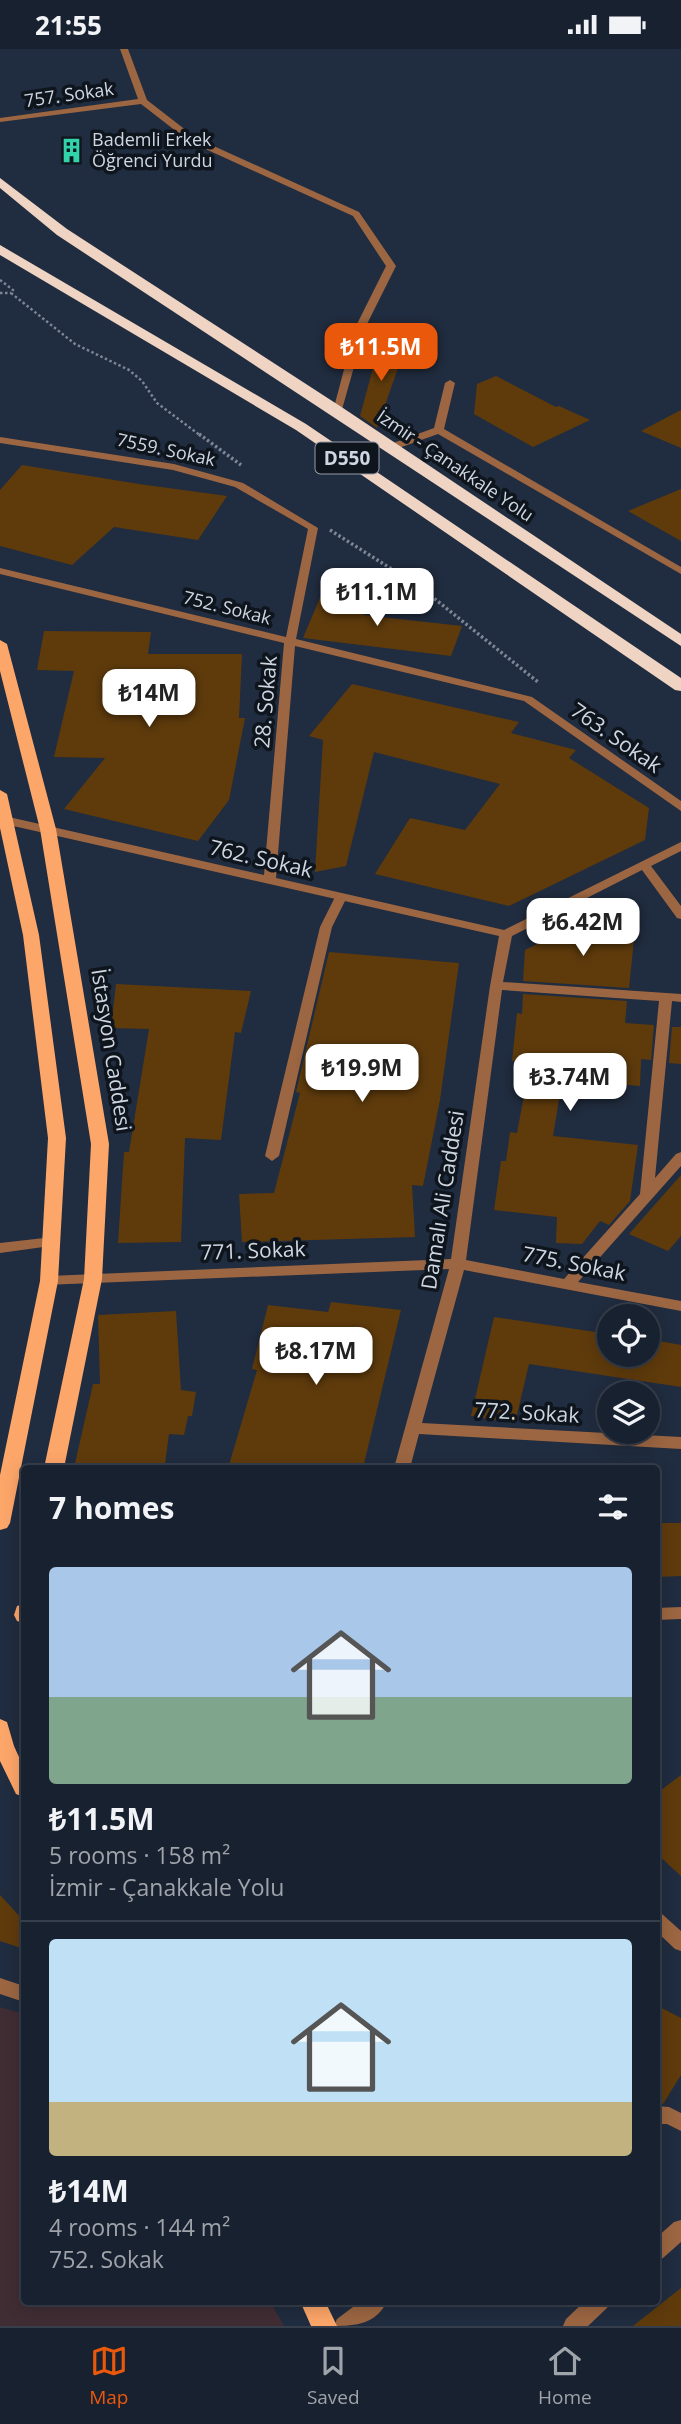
<!DOCTYPE html>
<html lang="en">
<head>
<meta charset="utf-8">
<style>
	:root { --surface:#18212f; --page:#212937; --text:#f1f3f6; --muted:#9fa3aa; --line:#363e4b; --accent:#ea580c }
	body { margin:0; font-family:"Open Sans",sans-serif; background:var(--page); color:var(--text); height:100vh; display:flex; flex-direction:column; font-size:26px; white-space:nowrap }
	* { box-sizing:border-box; margin:0 }
	p { font-size:23px; color:var(--muted) }
	.icon { flex:none; width:38px; height:38px; fill:none; stroke:currentColor; stroke-width:2; stroke-linecap:round; stroke-linejoin:round }
	.map { position:relative; flex:1; overflow:hidden }
	.sheet { position:absolute; left:21px; top:1416px; width:639px; height:840px; display:flex; flex-direction:column; background:var(--surface); border-radius:7px; box-shadow:0 4px 18px #0003,0 0 0 2px var(--line) }
	.sheet>* { flex:none }
	.fabs { position:absolute; left:597px; top:1255px; display:grid; gap:14px }
	.fabs a { display:grid; place-items:center; width:63px; height:63px; border-radius:50%; background:var(--surface); box-shadow:0 4px 18px #0003,0 0 0 2px var(--line); font-size:35px }
	.price { position:absolute; translate:-50% -60px; padding:0 16px; border-radius:14px; background:#fff; color:#222; font-size:23px; line-height:46px; filter:drop-shadow(0 2px 4px #0008) }
	.price::after { content:''; position:absolute; left:50%; top:42px; width:21px; height:16px; margin-left:-10px; background:inherit; clip-path:polygon(0 0,100% 0,50% 100%) }
	.price.current { background:var(--accent); color:#fff }
	ul { padding:0; list-style:none }
	li { display:grid; align-content:center; gap:14px; height:371px; padding:0 28px }
	li+li { border-top:2px solid var(--line) }
	li span { display:grid; place-items:center; height:217px; border-radius:7px; color:#555 }
	li>.icon { margin-inline-start:auto }
	span .icon { width:126px; height:126px; fill:#fffc; stroke-width:1 }
	li b { font-size:30px }
	h2 { display:flex; justify-content:space-between; align-items:center; height:84px; padding:0 28px; font-size:30px }
	.status { display:flex; justify-content:space-between; align-items:center; height:49px; padding:0 35px; background:var(--surface); direction:ltr }
	.status svg { height:19px; fill:currentColor }
	.tab-bar { display:flex; justify-content:space-around; align-items:center; height:98px; border-top:2px solid var(--line); background:var(--surface); font-size:19px; color:var(--muted) }
	.tab-bar a { display:grid; justify-items:center; gap:4px }
	.tab-bar .current { color:var(--accent) }
	.map>svg:first-child { display:block }
	.commercial { fill:#402d34 }
	.building { fill:#5f3b0c }
	.lines { fill:none; stroke-linecap:round; stroke-linejoin:round }
	.path-far1 { stroke:#7c8695; stroke-width:2.5; stroke-dasharray:2.5 2.5; stroke-linecap:butt }
	.path { stroke:#7c8695; stroke-width:3.5; stroke-dasharray:2.5 2.5; stroke-linecap:butt }
	.lane { fill:#9c6642; fill-rule:evenodd }
	.street { fill:#9c6642; fill-rule:evenodd }
	.primary { fill:#fda669; fill-rule:evenodd }
	.highway { fill:#efd4c3; fill-rule:evenodd }
	.labels { text-anchor:middle; stroke-width:7; stroke-linejoin:round; paint-order:stroke }
	.far-street-label { font-size:18px; fill:#ced6e2; stroke:#0f151d }
	.far-poi-label { font-size:18px; fill:#ced6e2; stroke:#0f151d; text-anchor:start }
	.shield { fill:#0f151d; stroke:#959ca7; stroke-width:2 }
	.shield-label { font-size:19px; font-weight:bold; fill:#ced6e2 }
	.street-label { font-size:21px; fill:#ced6e2; stroke:#0f151d }
</style>
</head>
<body>
<div class="status"><b>21:55</b><svg viewBox="0 0 49 12"><path d="M0 12V9h3v3zM5 12V6h3v6zM10 12V3h3v9zM15 12V0h3v12zM26 1h20v11H26zM47 4h2v5h-2z"/></svg></div>
<div class="map">
<svg width="681" height="2277" viewBox="0 0 681 2277">
	<rect width="100%" height="100%" fill="#202c3f"/>
	<polygon class="commercial" points="0,1958 24,1965 24,2252 270,2252 284,2277 0,2277"/>
	<g class="building">
		<polygon points="379,297 405,299 377,379 360,367"/>
		<polygon points="496,327 556,358 559,357 590,371 533,398 474,365 477,335"/>
		<polygon points="681,361 681,399 641,382"/>
		<polygon points="22,416 139,435 227,447 198,491 114,478 72,516 0,497 0,441"/>
		<polygon points="681,440 681,492 628,462"/>
		<polygon points="322,544 369,549 363,566 462,577 451,607 303,589"/>
		<polygon points="44,582 151,583 148,605 242,605 239,669 245,669 229,751 198,792 64,760 105,709 54,708 74,622 37,621"/>
		<polygon points="352,635 519,673 511,684 576,701 569,709 649,759 645,791 509,857 375,825 410,769 465,781 500,735 374,703 346,817 315,823 323,691 309,687"/>
		<polygon points="574,877 635,880 629,939 523,932 525,901"/>
		<polygon points="329,903 459,914 440,1051 423,1137 412,1136 415,1188 242,1193 239,1145 274,1144 300,1044 296,1043"/>
		<polygon points="116,935 251,942 241,984 235,983 221,1091 185,1089 181,1193 118,1194 124,1103 129,1103 149,980 111,979"/>
		<polygon points="523,945 627,952 625,974 654,976 651,1011 641,1010 640,1037 564,1031 564,1039 561,1039 553,1087 638,1096 630,1152 609,1176 600,1172 582,1195 556,1194 557,1168 494,1161 501,1112 506,1112 510,1083 517,1084 526,1036 518,1036 521,1012 512,1012 517,964 522,965"/>
		<polygon points="672,978 681,978 681,1015 669,1014"/>
		<polygon points="681,1126 681,1187 668,1202 629,1185"/>
		<polygon points="331,1253 401,1261 363,1419 251,1419 229,1416 257,1321 252,1320 268,1256 328,1263"/>
		<polygon points="176,1262 181,1341 196,1343 192,1367 188,1367 184,1386 169,1385 165,1415 157,1415 157,1419 74,1419 93,1335 100,1335 98,1266"/>
		<polygon points="494,1268 609,1285 609,1306 648,1306 648,1290 681,1296 681,1338 529,1315 515,1374 471,1367"/>
		<polygon points="656,1474 681,1474 681,1527 656,1528"/>
		<polygon points="681,1726 681,1827 656,1804 656,1745"/>
		<polygon points="0,1846 24,1872 24,1900 0,1892"/>
		<polygon points="656,1956 681,1969 681,2026 663,2055 656,2054"/>
		<polygon points="681,2239 681,2277 633,2277"/>
	</g>
	<g class="lines">
		<g class="path-far1">
			<polyline points="0,231 13,241 11,244 75,295 129,321 142,332 157,354 201,387"/>
			<polyline points="0,244 11,244"/>
		</g>
		<g class="path">
			<polyline points="199,385 241,416"/>
			<polyline points="330,481 420,538 538,633"/>
		</g>
		<g class="lane">
			<polygon points="341,844 347,848 332,878 279,1107 272,1112 265,1107 320,878 335,848"/>
			<polygon points="656,2057 669,2058 681,2064 681,2082 667,2075 656,2075"/>
			<path d="M361 2252H387C377 2275 355 2277 334 2277L337 2270Z"/>
		</g>
		<g class="street">
			<polygon points="120,0 128,0 147,51 196,89 359,163 396,217 365,279 341,364 333,362 355,279 386,217 353,167 190,93 141,55 0,73 0,69 138,50"/>
			<polygon points="450,331 455,334 444,380 681,518 681,525 438,385 396,400 388,400 388,396 434,379 445,334"/>
			<path d="M0 388 174 415 243 434 318 479 296 590 532 648 681 752V762L524 652 295 597 276 829 504 881 681 793V802L651 817 681 857V870L677 869 642 821 512 887 503 933 681 945V953L672 952 655 1129 676 1105 681 1103V1117L578 1233 681 1252V1262L464 1221 422 1374 681 1388V1400L419 1385 410 1419H394L449 1220 44 1236 42 1232 49 1227 451 1210 490 937 499 887 0 774V766L264 826 284 594 0 525V519L286 588 308 480 235 438 173 421 0 394ZM502 941 659 952 640 1145 564 1230 466 1211Z"/>
			<polygon points="53,1188 60,1193 58,1196 0,1204 0,1194"/>
			<polygon points="681,1558 681,1570 656,1571 656,1559"/>
			<polygon points="656,1862 662,1865 681,1882 681,1902 675,1900 656,1882"/>
			<polygon points="0,1929 24,1937 24,1953 0,1945"/>
			<polygon points="681,2171 681,2193 663,2209 656,2211 656,2189 674,2173"/>
			<polygon points="585,2252 610,2252 607,2259 588,2277 563,2277 566,2270"/>
		</g>
		<g class="primary">
			<polygon points="0,591 7,595 56,780 109,1095 102,1230 64,1419 44,1419 84,1230 91,1095 40,780 0,622"/>
			<polygon points="0,741 7,745 39,886 66,1089 58,1232 10,1474 7,1479 0,1481 0,1426 40,1232 48,1089 23,886 0,779"/>
			<polygon points="24,1555 24,1574 17,1572 14,1566 17,1557"/>
			<polygon points="0,1670 7,1673 14,1697 24,1719 24,1748 16,1745 0,1712"/>
			<polygon points="300,2252 325,2252 337,2277 311,2277"/>
		</g>
		<g class="highway">
			<polygon points="0,129 67,180 343,359 681,585 681,597 57,186 0,139"/>
			<polygon points="0,196 306,375 681,629 681,642 675,641 296,381 0,206"/>
		</g>
	</g>
	<defs>
		<symbol id="building-bare" viewBox="-9 -9 18 18"><path d="M-4-6H4V6H1V3H-1V6H-4ZM-2.5-4.3h1.7v1.8h-1.7ZM.8-4.3h1.7v1.8H.8ZM-2.5-1h1.7V.8h-1.7ZM.8-1h1.7V.8H.8Z" fill="#31d4a9" stroke="#0f151d" stroke-width="2.5" paint-order="stroke"/></symbol>
	</defs>
	<g fill-rule="evenodd">
		<use href="#building-bare" x="54" y="84" width="35" height="35"/>
	</g>
	<g class="labels">
		<g class="far-street-label">
			<text transform="translate(69 46) rotate(-8)" y="6">757. Sokak</text>
			<text transform="translate(166 401) rotate(12)" y="6">7559. Sokak</text>
			<text transform="translate(455 417) rotate(34)" y="6">İzmir - Çanakkale Yolu</text>
			<text transform="translate(227 559) rotate(14)" y="6">752. Sokak</text>
		</g>
		<g class="far-poi-label">
			<text x="92" y="97">Bademli Erkek<tspan x="92" dy="21">Öğrenci Yurdu</tspan></text>
		</g>
		<rect class="shield" x="315.5" y="393.5" width="63" height="31" rx="5"/>
		<g class="shield-label">
			<text x="347" y="416">D550</text>
		</g>
		<g class="street-label">
			<text transform="translate(266 653) rotate(-85)" y="7">28. Sokak</text>
			<text transform="translate(616 689) rotate(35)" y="7">763. Sokak</text>
			<text transform="translate(261 810) rotate(13)" y="7">762. Sokak</text>
			<text transform="translate(111 1001) rotate(81)" y="7">İstasyon Caddesi</text>
			<text transform="translate(443 1151) rotate(-81)" y="7">Damalı Ali Caddesi</text>
			<text transform="translate(253 1202) rotate(-2)" y="7">771. Sokak</text>
			<text transform="translate(574 1215) rotate(11)" y="7">775. Sokak</text>
			<text transform="translate(527 1364) rotate(3)" y="7">772. Sokak</text>
		</g>
	</g>
</svg>
<div class="fabs">
<a><svg class="icon" aria-label="locate" viewBox="0 0 24 24"><circle cx="12" cy="12" r="6"/><path d="M12 2v4M12 18v4M2 12h4M18 12h4"/></svg></a>
<a><svg class="icon" aria-label="layers" viewBox="0 0 24 24"><path d="M12 4l9 5-9 5-9-5zM3 14l9 5 9-5"/></svg></a>
</div>
<b class="price current" style="left:381px;top:334px">₺11.5M</b>
<b class="price" style="left:377px;top:579px">₺11.1M</b>
<b class="price" style="left:149px;top:680px">₺14M</b>
<b class="price" style="left:583px;top:909px">₺6.42M</b>
<b class="price" style="left:362px;top:1055px">₺19.9M</b>
<b class="price" style="left:570px;top:1064px">₺3.74M</b>
<b class="price" style="left:316px;top:1338px">₺8.17M</b>
<section class="sheet">
<h2>7 homes<svg class="icon" aria-label="filters" viewBox="0 0 24 24"><path d="M4 7h16M4 17h16"/><circle cx="9" cy="7" r="2"/><circle cx="15" cy="17" r="2"/></svg></h2>
<ul>
<li><span style="background:linear-gradient(#a9c7e8 60%,#7fa58c 0)"><svg class="icon" aria-label="home" viewBox="0 0 24 24"><path d="M3 11l9-7 9 7M6 9v11h12V9"/></svg></span><div><b>₺11.5M</b><p>5 rooms · 158 m²</p><p>İzmir - Çanakkale Yolu</p></div></li>
<li><span style="background:linear-gradient(#bfe0f5 75%,#c2b280 0)"><svg class="icon" aria-label="home" viewBox="0 0 24 24"><path d="M3 11l9-7 9 7M6 9v11h12V9"/></svg></span><div><b>₺14M</b><p>4 rooms · 144 m²</p><p>752. Sokak</p></div></li>
</ul>
</section>
</div>
<nav class="tab-bar">
<a class="current"><svg class="icon" aria-label="map" viewBox="0 0 24 24"><path d="M3 6l6-2 6 2 6-2v14l-6 2-6-2-6 2zM9 4v14M15 6v14"/></svg>Map</a>
<a><svg class="icon" aria-label="saved" viewBox="0 0 24 24"><path d="M7 4h10v16l-5-4-5 4z"/></svg>Saved</a>
<a><svg class="icon" aria-label="home" viewBox="0 0 24 24"><path d="M3 11l9-7 9 7M6 9v11h12V9"/></svg>Home</a>
</nav>
</body>
</html>
